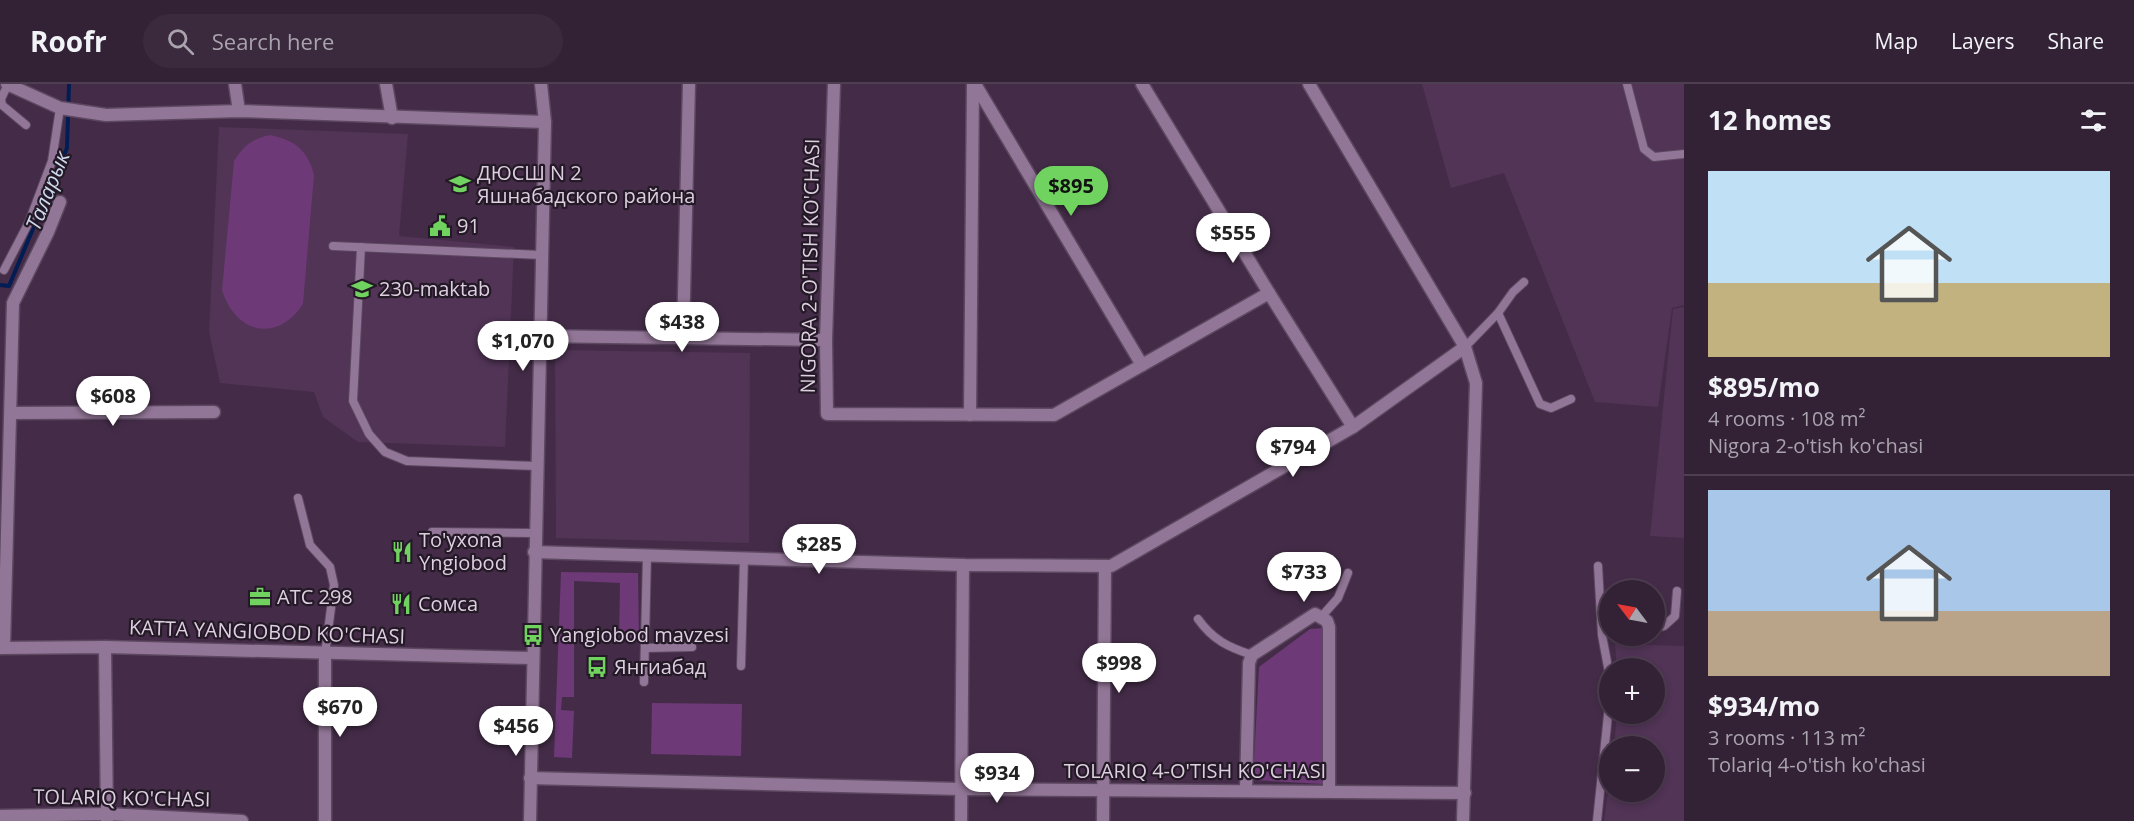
<!DOCTYPE html>
<html lang="en">
<head>
<meta charset="utf-8">
<style>
	:root { --surface:#332136; --page:#3b293e; --text:#f1f3f6; --muted:#a9a3ad; --line:#4e3e51; --accent:#70d35f }
	body { margin:0; font-family:"Open Sans",sans-serif; background:var(--page); color:var(--text); height:100vh; display:flex; flex-direction:column; font-size:22px; white-space:nowrap }
	* { box-sizing:border-box; margin:0 }
	p { font-size:20px; color:var(--muted) }
	.icon { flex:none; width:33px; height:33px; fill:none; stroke:currentColor; stroke-width:2; stroke-linecap:round; stroke-linejoin:round }
	.map { position:relative; flex:1; overflow:hidden }
	.drawer { display:flex; flex-direction:column; background:var(--surface); width:450px }
	.drawer>* { flex:none }
	.needle { width:39px; rotate:302deg }
	.tools { position:absolute; left:1599px; top:496px; display:grid; gap:12px }
	.tools a { display:grid; place-items:center; width:66px; height:66px; border-radius:50%; background:var(--surface); box-shadow:0 3px 9px #0003,0 0 0 2px var(--line); font-size:30px }
	.price { position:absolute; translate:-50% -51px; padding:0 14px; border-radius:21px; background:#fff; color:#222; font-size:20px; line-height:39px; filter:drop-shadow(0 2px 3px #0008) }
	.price::after { content:''; position:absolute; left:50%; top:36px; width:18px; height:14px; margin-left:-9px; background:inherit; clip-path:polygon(0 0,100% 0,50% 100%) }
	.price.current { background:var(--accent); color:#111 }
	ul { padding:0; list-style:none }
	li { display:grid; align-content:center; gap:12px; height:318px; padding:0 24px }
	li+li { border-top:2px solid var(--line) }
	li span { display:grid; place-items:center; height:186px; border-radius:0px; color:#555 }
	li>.icon { margin-inline-start:auto }
	span .icon { width:108px; height:108px; fill:#fffc; stroke-width:1 }
	li b { font-size:26px }
	h2 { display:flex; justify-content:space-between; align-items:center; height:72px; padding:0 24px; font-size:26px }
	header { display:flex; align-items:center; gap:36px; box-sizing:border-box; height:84px; padding:0 30px; background:var(--surface); border-bottom:2px solid var(--line) }
	header strong { font-size:28px }
	nav { display:flex; gap:33px; margin-inline-start:auto; font-size:21px }
	.search { width:420px; height:54px; background:var(--page); display:flex; align-items:center; gap:15px; box-sizing:border-box; padding:0 21px; border-radius:33px; color:var(--muted); font-size:22px }
	main { display:flex; flex:1; min-height:0 }
	.map>svg:first-child { display:block }
	.built { fill:#513456 }
	.green { fill:#6d3977 }
	.lines { fill:none; stroke-linecap:round; stroke-linejoin:round }
	.stream { stroke:#011d54; stroke-width:4 }
	.service-casing { stroke:#5c4860; stroke-width:10 }
	.minor-casing { stroke:#5c4860; stroke-width:15 }
	.tertiary-casing { stroke:#5c4860; stroke-width:15 }
	.service { stroke:#927697; stroke-width:8 }
	.minor { stroke:#927697; stroke-width:12 }
	.tertiary { stroke:#927697; stroke-width:12 }
	.labels { text-anchor:middle; stroke-width:4.5; stroke-linejoin:round; paint-order:stroke }
	.poi-label { font-size:20px; fill:#decfe0; stroke:#241926; text-anchor:start }
	.street-label { font-size:20px; fill:#decfe0; stroke:#241926 }
	.water-label { font-size:21px; font-style:italic; fill:#cddaef; stroke:#241926 }
</style>
</head>
<body>
<header>
<strong>Roofr</strong>
<div class="search"><svg class="icon" aria-label="search" viewBox="0 0 24 24"><circle cx="10" cy="10" r="6"/><path d="M15 15l6 6"/></svg>Search here</div>
<nav><a>Map</a><a>Layers</a><a>Share</a></nav>
</header>
<main>
<div class="map">
<svg width="1684" height="737" viewBox="0 0 1684 737">
	<rect width="100%" height="100%" fill="#442c48"/>
	<g class="built">
		<polygon points="1422,0 1684,0 1684,221 1672,224 1658,323 1595,318 1504,89 1451,104"/>
		<polygon points="219,43 408,50 399,152 514,163 505,363 358,358 323,333 314,308 220,299 209,248"/>
		<polygon points="1684,223 1684,454 1650,452 1673,225"/>
		<polygon points="555,266 750,269 749,459 556,454"/>
		<polygon points="1615,560 1684,562 1684,737 1604,737 1609,700 1610,708 1654,708 1654,663 1614,663 1617,630 1654,630 1654,585 1617,585"/>
	</g>
	<g class="green">
		<path d="M270 51C295 56 308 67 314 91L303 220C277 260 235 249 222 206L234 77C244 61 252 55 270 51Z"/>
		<polygon points="561,488 638,489 639,557 619,556 620,499 574,497 574,613 562,613 561,626 574,627 572,674 554,673"/>
		<polygon points="1324,544 1322,700 1253,696 1259,583 1310,545"/>
		<polygon points="652,619 742,620 741,672 651,670"/>
	</g>
	<g class="lines">
		<polyline class="stream" points="0,201 9,202 67,64 69,0"/>
		<defs>
			<g id="service">
				<polyline points="8,0 1,15 2,21 26,41"/>
				<polyline points="1627,0 1644,65 1654,73 1684,70"/>
				<polyline points="333,162 541,171"/>
				<polyline points="361,163 353,317 369,350 385,368 407,377 536,382"/>
				<polyline points="4,186 29,138 52,77 60,24"/>
				<polyline points="1498,229 1513,208 1524,198"/>
				<polyline points="1465,263 1498,229 1540,320 1551,324 1571,315"/>
				<polyline points="298,414 310,461 330,483 334,501 325,570"/>
				<polyline points="432,448 534,449"/>
				<polyline points="1598,482 1602,551 1610,594"/>
				<polyline points="1322,532 1338,514 1348,489"/>
				<path d="M1198 535C1213 556 1228 563 1252 571"/>
				<polyline points="1654,544 1664,542 1675,532 1677,507"/>
				<polyline points="645,564 692,563"/>
				<polyline points="741,582 744,474"/>
				<polyline points="644,598 647,471"/>
				<polyline points="1597,737 1610,612"/>
			</g>
			<g id="minor">
				<polyline points="7,0 60,24 106,31 239,27 545,38"/>
				<polyline points="235,0 239,27"/>
				<polyline points="386,0 392,34"/>
				<polyline points="834,0 826,256 827,330 1054,331 1269,209"/>
				<polyline points="975,0 1142,281"/>
				<polyline points="1142,0 1269,209 1353,343"/>
				<polyline points="1309,0 1465,263 1476,299 1463,737"/>
				<polyline points="539,252 826,256"/>
				<polyline points="683,254 689,0"/>
				<polyline points="11,329 214,328"/>
				<polyline points="970,331 973,0"/>
				<polyline points="534,468 963,481 1111,482 1353,343 1465,263"/>
				<polyline points="4,563 13,219 48,148 60,118"/>
				<polyline points="105,563 107,737"/>
				<polyline points="530,694 960,705 1465,709"/>
				<polyline points="1246,705 1249,579 1252,571 1315,530 1327,537 1329,543 1329,707"/>
				<polyline points="0,732 107,730 242,737"/>
				<polyline points="325,737 325,570"/>
				<polyline points="961,737 963,481"/>
				<polyline points="1103,737 1105,482"/>
			</g>
			<g id="tertiary">
				<polyline points="0,564 105,563 532,574"/>
				<polyline points="530,737 545,38 541,0"/>
			</g>
		</defs>
		<use href="#service" class="service-casing"/>
		<use href="#minor" class="minor-casing"/>
		<use href="#tertiary" class="tertiary-casing"/>
		<use href="#service" class="service"/>
		<use href="#minor" class="minor"/>
		<use href="#tertiary" class="tertiary"/>
	</g>
	<defs>
		<symbol id="school-bare" viewBox="-9 -9 18 18"><path d="M0-5L7-2L0 1L-7-2ZM-4 1L0 2.5L4 1V4Q0 6-4 4Z" fill="#70d35f" stroke="#241926" stroke-width="2.5" paint-order="stroke"/></symbol>
		<symbol id="civic-bare" viewBox="-9 -9 18 18"><path d="M-.6-6.5H3V-4.5H.6V-3L4-1V1h2V6H-6V1h2V-1L-.6-3ZM-1.2 2.5V6h2.4V2.5Z" fill="#70d35f" stroke="#241926" stroke-width="2.5" paint-order="stroke"/></symbol>
		<symbol id="restaurant-bare" viewBox="-9 -9 18 18"><path d="M-5-6h1v4h1v-4h1v4h1v-4h1v5L-1.5 .5V6h-2V.5L-5-1ZM5-6V6H3V1.5H1.5Q1.5-4 5-6Z" fill="#70d35f" stroke="#241926" stroke-width="2.5" paint-order="stroke"/></symbol>
		<symbol id="office-bare" viewBox="-9 -9 18 18"><path d="M-6-3h4V-5.5h4V-3h4V5H-6ZM-1-4.5V-3h2v-1.5ZM-6 0V1H6V0Z" fill="#70d35f" stroke="#241926" stroke-width="2.5" paint-order="stroke"/></symbol>
		<symbol id="bus-bare" viewBox="-9 -9 18 18"><path d="M-5-6H5V4H4V6H2V4H-2V6H-4V4H-5ZM-3.5-4V0h7V-4ZM-3.5 1.2v1.5H-2V1.2ZM2 1.2v1.5H3.5V1.2Z" fill="#70d35f" stroke="#241926" stroke-width="2.5" paint-order="stroke"/></symbol>
	</defs>
	<g fill-rule="evenodd">
		<use href="#school-bare" x="445" y="85" width="30" height="30"/>
		<use href="#civic-bare" x="425" y="127" width="30" height="30"/>
		<use href="#school-bare" x="347" y="190" width="30" height="30"/>
		<use href="#restaurant-bare" x="387" y="453" width="30" height="30"/>
		<use href="#office-bare" x="245" y="498" width="30" height="30"/>
		<use href="#restaurant-bare" x="386" y="505" width="30" height="30"/>
		<use href="#bus-bare" x="518" y="536" width="30" height="30"/>
		<use href="#bus-bare" x="582" y="568" width="30" height="30"/>
	</g>
	<g class="labels">
		<g class="poi-label">
			<text x="477" y="96">ДЮСШ N 2<tspan x="477" dy="23">Яшнабадского района</tspan></text>
			<text x="457" y="149">91</text>
			<text x="379" y="212">230-maktab</text>
			<text x="419" y="463">To'yxona<tspan x="419" dy="23">Yngiobod</tspan></text>
			<text x="277" y="520">АТС 298</text>
			<text x="418" y="527">Сомса</text>
			<text x="550" y="558">Yangiobod mavzesi</text>
			<text x="614" y="590">Янгиабад</text>
		</g>
		<g class="street-label">
			<text transform="translate(810 182) rotate(-89)" y="7">NIGORA 2-O'TISH KO'CHASI</text>
			<text transform="translate(267 548) rotate(2)" y="7">KATTA YANGIOBOD KO'CHASI</text>
			<text x="1195" y="694">TOLARIQ 4-O'TISH KO'CHASI</text>
			<text transform="translate(122 714) rotate(1)" y="7">TOLARIQ KO'CHASI</text>
		</g>
		<g class="water-label">
			<text transform="translate(48 107) rotate(-68)" y="7">Таларык</text>
		</g>
	</g>
</svg>
<div class="tools">
<a><svg class="needle" viewBox="-14 -14 28 28"><path d="M0-13l5 13h-10z" fill="#e53935"/><path d="M0 13l5-13h-10z" fill="#a9a3ad"/></svg></a>
<a>+</a>
<a>−</a>
</div>
<b class="price current" style="left:1071px;top:133px">$895</b>
<b class="price" style="left:1233px;top:180px">$555</b>
<b class="price" style="left:682px;top:269px">$438</b>
<b class="price" style="left:523px;top:288px">$1,070</b>
<b class="price" style="left:113px;top:343px">$608</b>
<b class="price" style="left:1293px;top:394px">$794</b>
<b class="price" style="left:819px;top:491px">$285</b>
<b class="price" style="left:1304px;top:519px">$733</b>
<b class="price" style="left:1119px;top:610px">$998</b>
<b class="price" style="left:340px;top:654px">$670</b>
<b class="price" style="left:516px;top:673px">$456</b>
<b class="price" style="left:997px;top:720px">$934</b>
</div>
<section class="drawer">
<h2>12 homes<svg class="icon" aria-label="filters" viewBox="0 0 24 24"><path d="M4 7h16M4 17h16"/><circle cx="9" cy="7" r="2"/><circle cx="15" cy="17" r="2"/></svg></h2>
<ul>
<li><span style="background:linear-gradient(#bfe0f5 60%,#c2b280 0)"><svg class="icon" aria-label="home" viewBox="0 0 24 24"><path d="M3 11l9-7 9 7M6 9v11h12V9"/></svg></span><div><b>$895/mo</b><p>4 rooms · 108 m²</p><p>Nigora 2-o'tish ko'chasi</p></div></li>
<li><span style="background:linear-gradient(#a9c7e8 65%,#b9a48a 0)"><svg class="icon" aria-label="home" viewBox="0 0 24 24"><path d="M3 11l9-7 9 7M6 9v11h12V9"/></svg></span><div><b>$934/mo</b><p>3 rooms · 113 m²</p><p>Tolariq 4-o'tish ko'chasi</p></div></li>
</ul>
</section>
</main>
</body>
</html>
